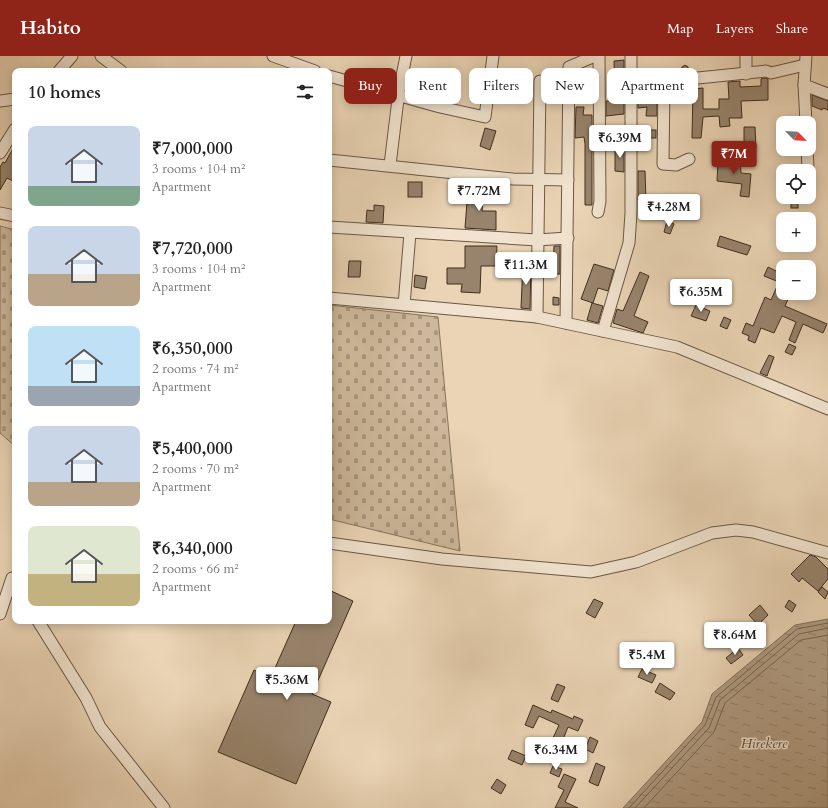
<!DOCTYPE html>
<html lang="en">
<head>
<meta charset="utf-8">
<style>
	:root { --surface:#fff; --page:#f6f6f6; --text:#222; --muted:#767676; --accent:#8f2418 }
	body { margin:0; font-family:Cardo,serif; background:var(--page); color:var(--text); height:100vh; display:flex; flex-direction:column; font-size:15px; white-space:nowrap }
	* { box-sizing:border-box; margin:0 }
	p { font-size:13px; color:var(--muted) }
	.icon { flex:none; width:22px; height:22px; fill:none; stroke:currentColor; stroke-width:2; stroke-linecap:round; stroke-linejoin:round }
	.map { position:relative; flex:1; overflow:hidden }
	.drawer { position:absolute; left:12px; top:12px; width:320px; height:556px; display:flex; flex-direction:column; background:var(--surface); border-radius:8px; box-shadow:0 2px 10px #0003 }
	.drawer>* { flex:none }
	.guide { position:absolute; left:344px; top:12px; width:380px; height:36px; display:flex; gap:8px }
	.needle { width:26px; rotate:114deg }
	.controls { position:absolute; left:776px; top:60px; display:grid; gap:8px }
	.controls a { display:grid; place-items:center; width:40px; height:40px; border-radius:8px; background:var(--surface); box-shadow:0 2px 10px #0003; font-size:20px }
	.price { position:absolute; translate:-50% -34px; padding:0 9px; border-radius:4px; background:#fff; color:#222; font-size:13px; line-height:26px; filter:drop-shadow(0 1px 2px #0008) }
	.price::after { content:''; position:absolute; left:50%; top:24px; width:12px; height:9px; margin-left:-6px; background:inherit; clip-path:polygon(0 0,100% 0,50% 100%) }
	.price.current { background:var(--accent); color:#fff }
	ul { padding:0; list-style:none }
	li { display:flex; align-items:center; gap:12px; height:100px; padding:0 16px }
	li span { display:grid; place-items:center; flex:none; width:112px; height:80px; border-radius:8px; color:#555 }
	li>.icon { margin-inline-start:auto }
	span .icon { width:48px; height:48px; fill:#fffc; stroke-width:1 }
	li b { font-size:17px }
	h2 { display:flex; justify-content:space-between; align-items:center; height:48px; padding:0 16px; font-size:17px }
	.pill { padding:0 14px; border-radius:8px; background:var(--surface); box-shadow:0 2px 10px #0003; font-size:14px; line-height:36px }
	.pill.current { background:var(--accent); color:#fff }
	header { display:flex; align-items:center; gap:24px; box-sizing:border-box; height:56px; padding:0 20px; background:var(--accent); color:#fff }
	header strong { font-size:19px }
	nav { display:flex; gap:22px; margin-inline-start:auto; font-size:14px }
	.map>svg:first-child { display:block }
	.cemetery { fill:url(#cemetery-stones); stroke:#86735c }
	.water { fill:url(#water-ripples); stroke:#83705a }
	.lines { fill:none; stroke-linecap:round; stroke-linejoin:round }
	.shore { stroke:#786550; stroke-width:1 }
	.building { fill:#98846d; stroke:#402e1e }
	.minor-casing { stroke:#6a5844; stroke-width:13 }
	.minor { stroke:#f1e3cf; stroke-width:11 }
	.labels { text-anchor:middle; stroke-width:3; stroke-linejoin:round; paint-order:stroke }
	.water-label { font-size:14px; font-style:italic; fill:#5c4a37; stroke:#f1e3cf }
</style>
</head>
<body>
<header>
<strong>Habito</strong>
<nav><a>Map</a><a>Layers</a><a>Share</a></nav>
</header>
<div class="map">
<svg width="828" height="752" viewBox="0 0 828 752">
	<defs>
		<pattern id="cemetery-stones" width="16" height="16" patternUnits="userSpaceOnUse"><rect width="16" height="16" fill="#cdb89b"/><path d="M2 7V4a2 2 0 0 1 4 0v3zM10 15v-3a2 2 0 0 1 4 0v3z" fill="#a8967e"/></pattern>
		<pattern id="water-ripples" width="26" height="14" patternUnits="userSpaceOnUse"><rect width="26" height="14" fill="#b09c82"/><path d="M2 4q2-2 4 0t4 0M15 11q2-2 4 0t4 0" fill="none" stroke="#91806a"/></pattern>
	</defs>
	<rect width="100%" height="100%" fill="#ead4b5"/>
	<filter id="stains"><feTurbulence type="fractalNoise" baseFrequency=".005" numOctaves="4"/><feColorMatrix values="0 0 0 0 .2 0 0 0 0 .09 0 0 0 0 .02 0 0 0 .5 -.17"/></filter>
	<radialGradient id="worn" r=".72"><stop offset=".6" stop-color="#630" stop-opacity="0"/><stop offset="1" stop-color="#630" stop-opacity=".3"/></radialGradient>
	<g class="cemetery">
		<polygon points="0,170 15,174 15,390 0,377"/>
		<polygon points="329,249 438,261 460,495 329,463"/>
	</g>
	<polygon class="water" points="828,563 828,752 623,752 702,666 712,638 795,569"/>
	<g class="lines">
		<g class="shore">
			<polyline points="629,752 705,669 716,641 797,573 828,567"/>
			<polyline points="635,752 709,672 720,644 799,578 828,572"/>
			<polyline points="644,752 714,676 725,647 801,584 828,579"/>
		</g>
	</g>
	<g class="building">
		<polygon points="624,4 624,58 606,60 606,45 615,45 614,5"/>
		<circle cx="685" cy="13" r="3.5"/>
		<polygon points="765,22 768,23 768,44 741,45 742,62 729,62 730,70 720,71 719,60 703,61 701,82 692,82 693,33 703,32 703,53 719,53 719,43 729,43 728,26 740,25 740,31 761,30 761,23"/>
		<polygon points="812,39 828,45 828,54 823,52 822,54 812,50"/>
		<polygon points="638,43 657,43 657,60 646,60 647,51 638,52"/>
		<polygon points="576,51 584,51 583,59 592,59 592,149 585,149 585,88 584,81 575,82"/>
		<polygon points="744,71 755,71 756,92 744,92"/>
		<polygon points="485,72 496,75 490,94 480,90"/>
		<rect x="645" y="74" width="11" height="8"/>
		<polygon points="15,89 15,126 7,122 0,134 0,111 3,106 5,107"/>
		<polygon points="615,91 624,91 624,116 615,115"/>
		<polygon points="740,101 741,117 751,118 749,141 740,140 742,128 717,125 718,105"/>
		<polygon points="638,115 645,115 646,144 638,144"/>
		<rect x="408" y="126" width="14" height="15"/>
		<polygon points="468,133 484,134 482,155 496,155 496,174 465,172"/>
		<rect x="791" y="141" width="7" height="11"/>
		<polygon points="374,149 384,150 383,167 366,166 367,154 374,155"/>
		<polygon points="667,165 674,168 670,178 664,176"/>
		<polygon points="720,180 751,190 747,199 717,190"/>
		<polygon points="465,190 497,190 496,210 481,210 480,237 461,236 462,228 447,228 447,212 465,212"/>
		<polygon points="554,190 560,190 560,218 553,218"/>
		<polygon points="349,205 361,205 360,221 348,221"/>
		<polygon points="523,206 531,206 530,253 521,252"/>
		<polygon points="594,208 614,214 608,235 598,232 593,247 581,243"/>
		<polygon points="768,211 776,215 777,213 783,215 783,239 789,241 785,250 827,268 823,277 803,268 795,287 789,284 796,266 782,260 774,277 761,272 755,287 748,284 749,280 742,277 746,267 753,270 765,241 771,244 779,226 764,220"/>
		<polygon points="640,216 649,220 634,260 648,266 643,277 613,267 617,253 623,255"/>
		<polygon points="415,219 427,221 425,233 414,231"/>
		<polygon points="694,233 701,236 696,247 689,244"/>
		<polygon points="553,241 559,242 559,249 553,249"/>
		<polygon points="592,247 603,250 598,267 587,264"/>
		<polygon points="696,249 710,255 706,265 691,260"/>
		<polygon points="724,261 731,264 727,273 720,270"/>
		<polygon points="789,288 796,291 792,299 785,296"/>
		<polygon points="769,299 774,301 767,320 760,317"/>
		<polygon points="810,499 816,501 828,513 828,523 818,535 802,522 799,526 791,518"/>
		<polygon points="822,531 828,536 825,543 818,536"/>
		<polygon points="329,534 353,545 312,638 331,646 296,728 218,696 254,614 271,621 296,565 329,565"/>
		<polygon points="594,543 603,547 595,562 586,557"/>
		<polygon points="789,544 796,549 792,556 785,551"/>
		<polygon points="760,549 768,559 758,569 749,559"/>
		<polygon points="730,578 738,586 733,591 724,583"/>
		<polygon points="738,592 743,599 731,608 726,602"/>
		<polygon points="642,613 656,619 652,627 638,621"/>
		<polygon points="660,627 675,637 670,644 655,636"/>
		<polygon points="557,628 565,631 558,646 551,643"/>
		<polygon points="533,649 551,657 552,654 573,663 574,660 583,664 578,675 568,671 562,686 553,682 559,669 539,660 533,672 525,669"/>
		<polygon points="590,681 598,685 593,697 585,693"/>
		<polygon points="512,694 526,700 522,709 508,703"/>
		<polygon points="596,707 605,711 598,730 589,726"/>
		<polygon points="553,710 562,713 559,721 550,717"/>
		<polygon points="564,718 576,723 565,746 578,752 555,752 564,734 558,731"/>
		<polygon points="497,723 506,729 501,738 491,732"/>
	</g>
	<g class="lines">
		<defs>
			<g id="minor">
				<polyline points="101,0 121,15"/>
				<polyline points="273,0 315,15"/>
				<polyline points="746,0 746,18"/>
				<polyline points="806,0 804,29 806,67"/>
				<polyline points="59,15 72,0"/>
				<polyline points="329,20 440,51 485,61 493,0"/>
				<polyline points="804,29 828,38"/>
				<polyline points="0,45 15,43"/>
				<polyline points="807,93 808,112"/>
				<polyline points="0,97 15,73"/>
				<polyline points="689,103 676,109 663,108 664,28 688,23 766,15 771,17 805,9"/>
				<polyline points="329,104 513,123 568,124"/>
				<polyline points="390,109 399,35 406,0"/>
				<polyline points="598,156 600,145 599,0"/>
				<polyline points="0,157 15,160"/>
				<polyline points="329,171 537,184 568,182"/>
				<polyline points="329,242 537,261 677,291 828,353"/>
				<polyline points="404,249 410,177"/>
				<polyline points="537,261 540,25"/>
				<polyline points="566,267 569,11 595,0"/>
				<polyline points="603,275 629,187 631,157 631,0"/>
				<polyline points="329,487 442,503 591,516 636,506 712,477 736,474 753,476 828,497"/>
				<polyline points="0,558 12,522 15,527"/>
				<polyline points="38,565 86,642 100,671 164,752"/>
			</g>
		</defs>
		<use href="#minor" class="minor-casing"/>
		<use href="#minor" class="minor"/>
	</g>
	<g class="labels">
		<g class="water-label">
			<text x="764" y="692">Hirekere</text>
		</g>
	</g>
	<rect width="100%" height="100%" filter="url(#stains)"/>
	<rect width="100%" height="100%" fill="url(#worn)"/>
</svg>
<div class="controls">
<a><svg class="needle" viewBox="-14 -14 28 28"><path d="M0-13l5 13h-10z" fill="#e53935"/><path d="M0 13l5-13h-10z" fill="#767676"/></svg></a>
<a><svg class="icon" aria-label="locate" viewBox="0 0 24 24"><circle cx="12" cy="12" r="6"/><path d="M12 2v4M12 18v4M2 12h4M18 12h4"/></svg></a>
<a>+</a>
<a>−</a>
</div>
<b class="price" style="left:620px;top:103px">₹6.39M</b>
<b class="price current" style="left:734px;top:119px">₹7M</b>
<b class="price" style="left:479px;top:156px">₹7.72M</b>
<b class="price" style="left:669px;top:172px">₹4.28M</b>
<b class="price" style="left:526px;top:230px">₹11.3M</b>
<b class="price" style="left:701px;top:257px">₹6.35M</b>
<b class="price" style="left:735px;top:600px">₹8.64M</b>
<b class="price" style="left:647px;top:620px">₹5.4M</b>
<b class="price" style="left:287px;top:645px">₹5.36M</b>
<b class="price" style="left:556px;top:715px">₹6.34M</b>
<div class="guide">
<a class="pill current">Buy</a>
<a class="pill">Rent</a>
<a class="pill">Filters</a>
<a class="pill">New</a>
<a class="pill">Apartment</a>
</div>
<section class="drawer">
<h2>10 homes<svg class="icon" aria-label="filters" viewBox="0 0 24 24"><path d="M4 7h16M4 17h16"/><circle cx="9" cy="7" r="2"/><circle cx="15" cy="17" r="2"/></svg></h2>
<ul>
<li><span style="background:linear-gradient(#c9d6e8 75%,#7fa58c 0)"><svg class="icon" aria-label="home" viewBox="0 0 24 24"><path d="M3 11l9-7 9 7M6 9v11h12V9"/></svg></span><div><b>₹7,000,000</b><p>3 rooms · 104 m²</p><p>Apartment</p></div></li>
<li><span style="background:linear-gradient(#c9d6e8 60%,#b9a48a 0)"><svg class="icon" aria-label="home" viewBox="0 0 24 24"><path d="M3 11l9-7 9 7M6 9v11h12V9"/></svg></span><div><b>₹7,720,000</b><p>3 rooms · 104 m²</p><p>Apartment</p></div></li>
<li><span style="background:linear-gradient(#bfe0f5 75%,#9aa5b1 0)"><svg class="icon" aria-label="home" viewBox="0 0 24 24"><path d="M3 11l9-7 9 7M6 9v11h12V9"/></svg></span><div><b>₹6,350,000</b><p>2 rooms · 74 m²</p><p>Apartment</p></div></li>
<li><span style="background:linear-gradient(#c9d6e8 70%,#b9a48a 0)"><svg class="icon" aria-label="home" viewBox="0 0 24 24"><path d="M3 11l9-7 9 7M6 9v11h12V9"/></svg></span><div><b>₹5,400,000</b><p>2 rooms · 70 m²</p><p>Apartment</p></div></li>
<li><span style="background:linear-gradient(#dfe7d0 60%,#c2b280 0)"><svg class="icon" aria-label="home" viewBox="0 0 24 24"><path d="M3 11l9-7 9 7M6 9v11h12V9"/></svg></span><div><b>₹6,340,000</b><p>2 rooms · 66 m²</p><p>Apartment</p></div></li>
</ul>
</section>
</div>
</body>
</html>
